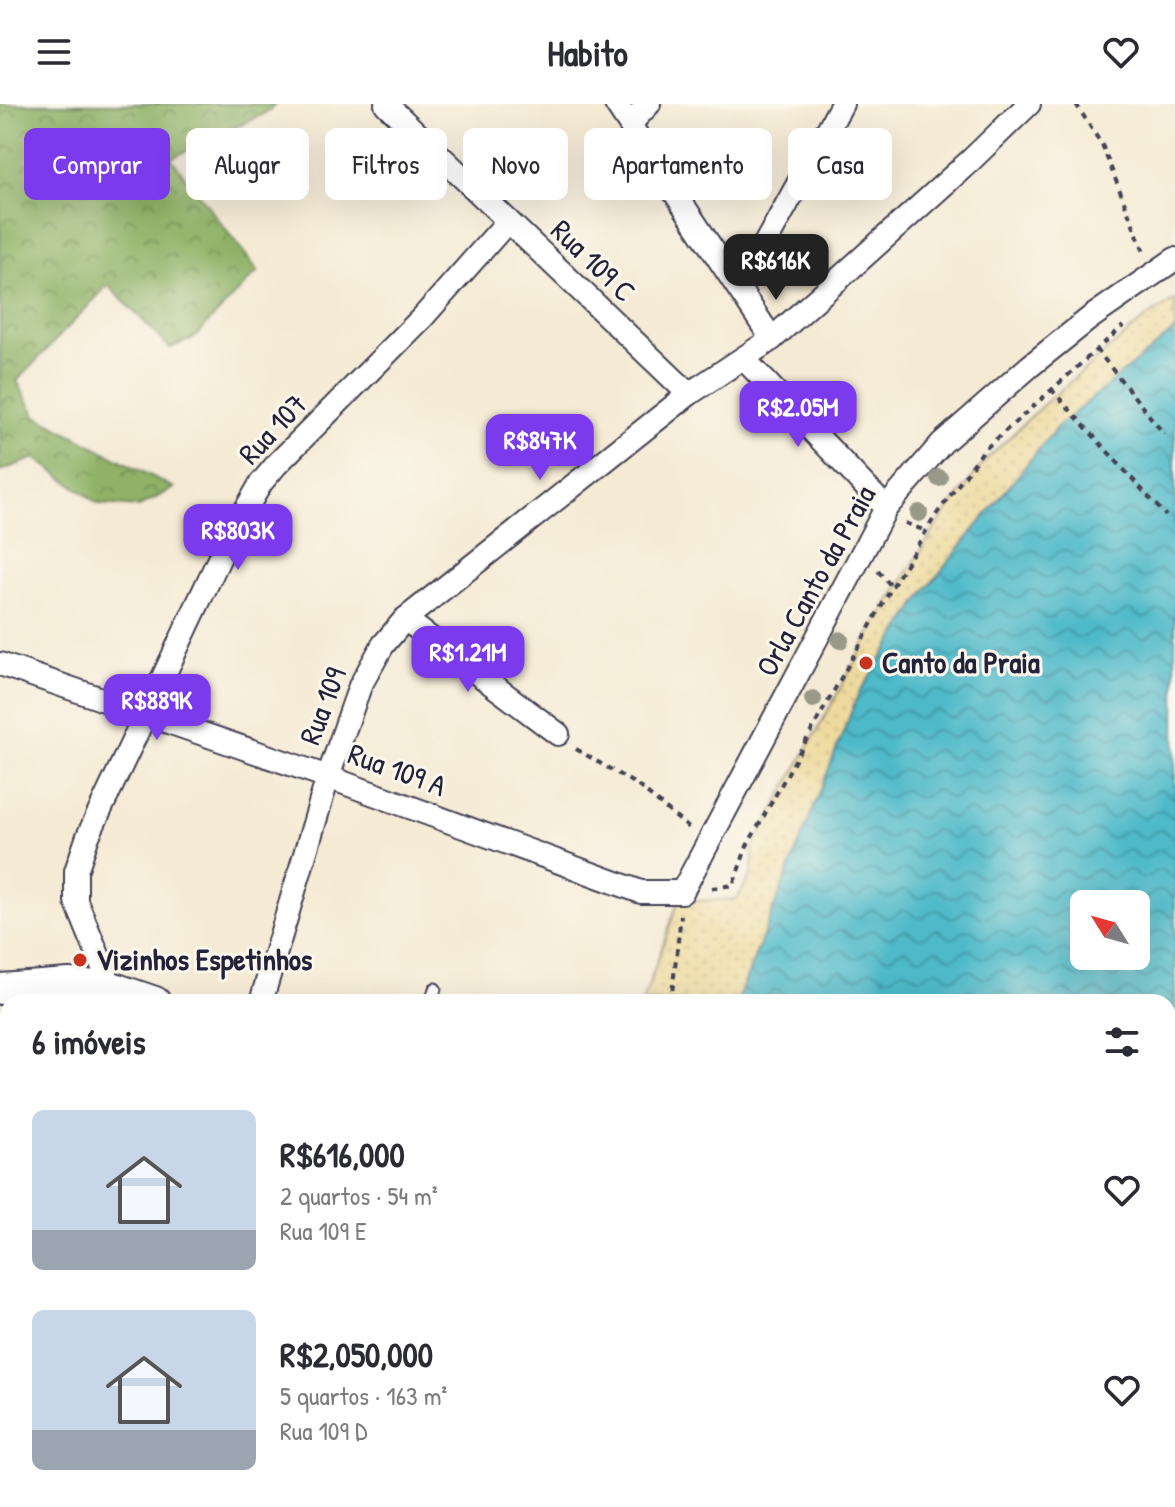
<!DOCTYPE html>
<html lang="pt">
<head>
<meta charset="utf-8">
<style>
	:root { --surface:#fff; --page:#f2f2f3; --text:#2b2b33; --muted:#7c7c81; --accent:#7c3aed }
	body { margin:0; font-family:"Patrick Hand",sans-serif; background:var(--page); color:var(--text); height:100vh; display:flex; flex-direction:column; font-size:30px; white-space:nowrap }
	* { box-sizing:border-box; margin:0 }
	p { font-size:26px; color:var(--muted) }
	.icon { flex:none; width:44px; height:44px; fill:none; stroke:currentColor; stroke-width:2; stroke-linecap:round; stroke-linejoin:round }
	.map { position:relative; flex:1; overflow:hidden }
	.sheet { position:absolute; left:0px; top:890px; width:1176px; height:514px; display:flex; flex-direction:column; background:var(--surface); border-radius:24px 24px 0 0; box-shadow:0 8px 32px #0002 }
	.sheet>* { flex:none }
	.banner { position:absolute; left:24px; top:24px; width:1128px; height:72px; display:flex; gap:16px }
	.needle { width:52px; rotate:307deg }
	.buttons { position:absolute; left:1070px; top:786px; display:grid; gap:16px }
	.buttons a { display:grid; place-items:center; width:80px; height:80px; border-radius:12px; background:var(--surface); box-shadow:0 8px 32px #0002; font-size:40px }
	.price { position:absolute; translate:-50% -68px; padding:0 18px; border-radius:16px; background:var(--accent); color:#fff; font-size:26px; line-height:52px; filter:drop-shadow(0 2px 4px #0008) }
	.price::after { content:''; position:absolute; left:50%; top:48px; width:24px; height:18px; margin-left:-12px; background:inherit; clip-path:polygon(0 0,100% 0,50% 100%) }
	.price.current { background:#222; color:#fff }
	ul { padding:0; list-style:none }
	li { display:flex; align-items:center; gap:24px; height:200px; padding:0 32px }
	li span { display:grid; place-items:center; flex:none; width:224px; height:160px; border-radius:12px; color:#555 }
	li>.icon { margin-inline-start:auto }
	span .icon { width:96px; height:96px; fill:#fffc; stroke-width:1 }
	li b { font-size:34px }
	h2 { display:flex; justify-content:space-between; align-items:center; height:96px; padding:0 32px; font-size:34px }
	.pill { padding:0 28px; border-radius:12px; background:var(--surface); box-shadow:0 8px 32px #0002; font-size:28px; line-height:72px }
	.pill.current { background:var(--accent); color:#fff }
	header { display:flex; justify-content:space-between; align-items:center; height:104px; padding:0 32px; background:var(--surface); font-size:36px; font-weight:800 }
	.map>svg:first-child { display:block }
	.forest { fill:url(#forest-crowns); stroke:#586a50; stroke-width:2 }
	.sand { fill:url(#sand-dots); stroke:#887e6c; stroke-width:2 }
	.water { fill:url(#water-waves); stroke:#386e82; stroke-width:2; fill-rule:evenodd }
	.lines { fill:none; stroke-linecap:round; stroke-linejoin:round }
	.service-casing { stroke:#424052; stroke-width:15 }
	.minor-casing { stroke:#424052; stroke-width:26 }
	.secondary-casing { stroke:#424052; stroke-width:34 }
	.path { stroke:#424052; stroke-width:4; stroke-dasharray:6 6; stroke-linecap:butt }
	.service { stroke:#fff; stroke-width:11 }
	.minor { stroke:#fff; stroke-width:22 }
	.secondary { stroke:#fff; stroke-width:30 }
	.tree { fill:#999989 }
	.poi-dot { fill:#c8321e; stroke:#fbf7ec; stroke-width:3 }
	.labels { text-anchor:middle; stroke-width:6; stroke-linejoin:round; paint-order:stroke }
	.street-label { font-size:30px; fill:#22223b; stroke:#fbf7ec }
	.poi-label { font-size:30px; font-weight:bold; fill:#22223b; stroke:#fbf7ec; text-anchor:start }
</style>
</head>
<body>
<header><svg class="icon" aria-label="menu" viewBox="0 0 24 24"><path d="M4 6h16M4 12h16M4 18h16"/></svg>Habito<svg class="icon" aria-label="heart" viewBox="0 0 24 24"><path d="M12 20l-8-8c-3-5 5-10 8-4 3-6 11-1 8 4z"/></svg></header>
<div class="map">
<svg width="1175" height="1403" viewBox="0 0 1175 1403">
	<defs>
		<pattern id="forest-crowns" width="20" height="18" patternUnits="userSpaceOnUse" patternTransform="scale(2)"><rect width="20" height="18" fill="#8fb266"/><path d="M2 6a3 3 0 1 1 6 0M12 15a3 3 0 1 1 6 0" fill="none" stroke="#749055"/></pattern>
		<pattern id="sand-dots" width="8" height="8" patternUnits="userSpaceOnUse" patternTransform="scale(2)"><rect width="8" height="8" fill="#eeda9e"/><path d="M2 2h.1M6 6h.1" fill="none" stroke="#ccbb89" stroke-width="1.8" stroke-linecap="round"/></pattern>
		<pattern id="water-waves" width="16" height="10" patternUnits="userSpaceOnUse" patternTransform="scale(2)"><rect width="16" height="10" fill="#4db9c9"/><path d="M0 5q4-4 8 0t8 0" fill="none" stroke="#4096a4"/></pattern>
	</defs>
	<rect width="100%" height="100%" fill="#fbf7ec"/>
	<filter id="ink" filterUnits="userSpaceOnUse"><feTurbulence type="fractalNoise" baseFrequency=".0125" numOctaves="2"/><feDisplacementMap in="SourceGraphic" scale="16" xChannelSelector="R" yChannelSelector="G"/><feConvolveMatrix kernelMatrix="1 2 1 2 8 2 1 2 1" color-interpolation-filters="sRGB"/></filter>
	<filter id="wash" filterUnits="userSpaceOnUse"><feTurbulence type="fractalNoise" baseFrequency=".006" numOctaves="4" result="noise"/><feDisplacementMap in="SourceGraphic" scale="32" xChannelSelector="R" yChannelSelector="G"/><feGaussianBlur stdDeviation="1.8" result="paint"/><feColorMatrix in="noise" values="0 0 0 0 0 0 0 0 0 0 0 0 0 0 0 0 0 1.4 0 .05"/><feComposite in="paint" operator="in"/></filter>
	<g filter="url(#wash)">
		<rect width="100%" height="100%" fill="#f5ead4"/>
		<polygon class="forest" points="0,0 275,0 268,8 171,54 258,167 194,234 170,244 108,181 17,277 36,312 174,384 139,403 99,400 35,354 0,367"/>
		<g class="sand">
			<polygon points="1175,196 1175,226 1057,323 925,487 858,591 737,898 643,898 678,798 737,795 752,769 753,744 871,528 937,421 984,358 1044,300 1147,213"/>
			<polygon points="501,1396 624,1396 623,1403 499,1403"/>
		</g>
		<path class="water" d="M1175 226V1403H623L624 1396H1168V898H737L858 591 925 487 1057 323ZM1084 800H1136V852H1084Z"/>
	</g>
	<g filter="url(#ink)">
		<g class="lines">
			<defs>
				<polyline id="service" points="431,898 435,885"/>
				<g id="minor">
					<polyline points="386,0 689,290"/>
					<polyline points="616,0 772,235"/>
					<polyline points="631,19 649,0"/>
					<polyline points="740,185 842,0"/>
					<polyline points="744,255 886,404"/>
					<polyline points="405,515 558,630"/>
					<polyline points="0,560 328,673 641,788 682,788 886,404 942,339 1030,262 1090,214 1175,155"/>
					<polyline points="111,883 76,797 76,767 88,732 226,440 261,379 277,360 423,213 508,117"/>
					<polyline points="261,898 328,673 360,582 383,541 405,515 689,290 772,235 970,57 1029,0"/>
					<polyline points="0,1148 8,1153"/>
					<polyline points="391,1396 404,1403"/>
				</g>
				<g id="secondary">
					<polyline points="0,885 69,880 111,883 155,898"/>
					<polyline points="245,1403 248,1396"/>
				</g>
			</defs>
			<use href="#service" class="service-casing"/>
			<use href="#minor" class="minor-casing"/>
			<use href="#secondary" class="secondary-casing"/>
			<g class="path">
				<polyline points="1076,0 1102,41 1144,148"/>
				<polyline points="1096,245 1164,330"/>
				<polyline points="1051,285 1166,412"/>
				<polyline points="905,419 926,427"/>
				<polyline points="878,467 892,483"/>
				<polyline points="576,645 637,681 690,725"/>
				<polyline points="712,784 733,781 747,742 892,483 936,411 983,347 1123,222"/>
				<polyline points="671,898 681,811"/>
				<polyline points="553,1403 555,1396"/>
			</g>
			<use href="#service" class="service"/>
			<use href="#minor" class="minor"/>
			<use href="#secondary" class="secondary"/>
		</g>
		<g class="tree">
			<circle cx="939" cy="374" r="9"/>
			<circle cx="919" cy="409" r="9"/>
			<circle cx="840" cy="536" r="9"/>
			<circle cx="813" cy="595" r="9"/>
		</g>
	</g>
	<g class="poi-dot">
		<circle cx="866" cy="559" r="8"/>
		<circle cx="80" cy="856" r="8"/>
	</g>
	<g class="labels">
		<g class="street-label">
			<text transform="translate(593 157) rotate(44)" y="10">Rua 109 C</text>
			<text transform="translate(273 325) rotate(-47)" y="10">Rua 107</text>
			<text transform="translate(816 477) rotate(-61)" y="10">Orla Canto da Praia</text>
			<text transform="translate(323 602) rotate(-69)" y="10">Rua 109</text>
			<text transform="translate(397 666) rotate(20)" y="10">Rua 109 A</text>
		</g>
		<g class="poi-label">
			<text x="882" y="569">Canto da Praia</text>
			<text x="96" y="866">Vizinhos Espetinhos</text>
		</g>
	</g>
</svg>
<div class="buttons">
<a><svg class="needle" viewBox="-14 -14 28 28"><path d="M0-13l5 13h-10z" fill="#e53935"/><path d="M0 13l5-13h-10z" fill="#7c7c81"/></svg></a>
</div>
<b class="price current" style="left:776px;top:198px">R$616K</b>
<b class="price" style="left:798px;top:345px">R$2.05M</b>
<b class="price" style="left:540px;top:378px">R$847K</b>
<b class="price" style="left:238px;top:468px">R$803K</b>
<b class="price" style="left:468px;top:590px">R$1.21M</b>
<b class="price" style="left:157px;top:638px">R$889K</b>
<div class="banner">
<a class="pill current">Comprar</a>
<a class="pill">Alugar</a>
<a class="pill">Filtros</a>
<a class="pill">Novo</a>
<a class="pill">Apartamento</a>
<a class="pill">Casa</a>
</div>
<section class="sheet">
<h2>6 imóveis<svg class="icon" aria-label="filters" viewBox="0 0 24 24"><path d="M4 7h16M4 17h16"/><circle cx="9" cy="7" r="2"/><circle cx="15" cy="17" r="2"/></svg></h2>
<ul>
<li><span style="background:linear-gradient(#c9d6e8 75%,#9aa5b1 0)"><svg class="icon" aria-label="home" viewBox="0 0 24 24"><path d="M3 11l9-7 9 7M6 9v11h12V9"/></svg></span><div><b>R$616,000</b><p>2 quartos · 54 m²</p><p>Rua 109 E</p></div><svg class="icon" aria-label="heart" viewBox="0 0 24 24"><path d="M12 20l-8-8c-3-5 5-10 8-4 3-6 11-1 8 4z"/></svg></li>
<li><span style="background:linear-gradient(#c9d6e8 75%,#9aa5b1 0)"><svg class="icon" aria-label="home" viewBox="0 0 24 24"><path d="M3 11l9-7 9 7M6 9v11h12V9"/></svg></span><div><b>R$2,050,000</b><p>5 quartos · 163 m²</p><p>Rua 109 D</p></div><svg class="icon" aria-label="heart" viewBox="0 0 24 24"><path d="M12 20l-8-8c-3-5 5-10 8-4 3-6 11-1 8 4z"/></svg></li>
</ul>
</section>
</div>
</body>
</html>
